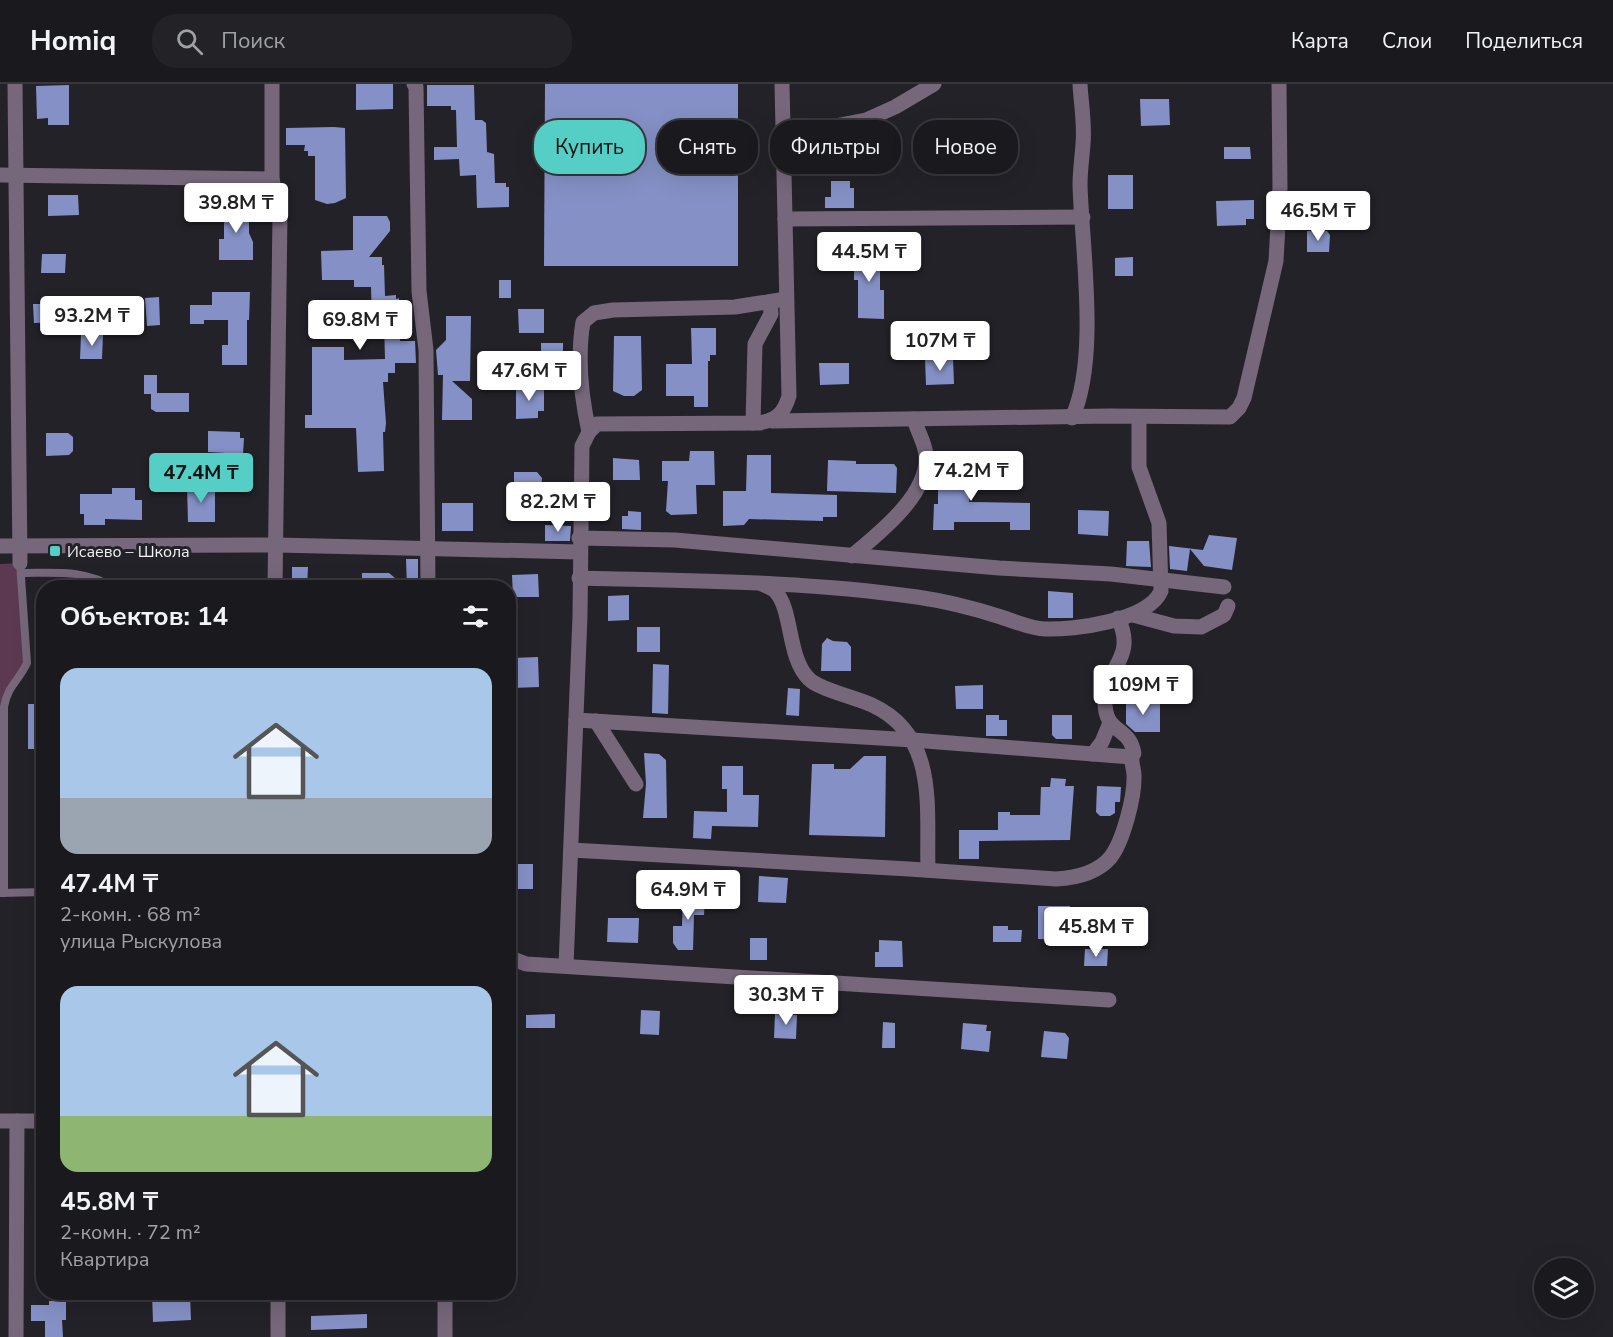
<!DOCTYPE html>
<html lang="ru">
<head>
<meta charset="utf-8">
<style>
	:root { --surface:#1a1a1e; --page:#232327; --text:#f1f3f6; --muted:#9fa1a4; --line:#38383c; --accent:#55cec5 }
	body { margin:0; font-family:"Nunito Sans",sans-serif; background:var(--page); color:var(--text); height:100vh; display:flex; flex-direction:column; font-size:22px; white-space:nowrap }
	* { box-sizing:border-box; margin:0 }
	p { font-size:20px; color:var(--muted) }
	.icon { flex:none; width:33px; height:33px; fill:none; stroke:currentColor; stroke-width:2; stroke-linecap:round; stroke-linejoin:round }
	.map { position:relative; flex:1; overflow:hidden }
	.drawer { position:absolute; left:36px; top:496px; width:480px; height:720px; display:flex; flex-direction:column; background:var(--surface); border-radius:24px; box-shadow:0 6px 24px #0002,0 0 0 2px var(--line) }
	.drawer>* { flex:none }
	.hud { position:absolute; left:534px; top:36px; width:570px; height:54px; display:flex; gap:12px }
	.tools { position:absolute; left:1534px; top:1174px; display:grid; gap:12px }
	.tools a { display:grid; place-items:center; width:60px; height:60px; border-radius:50%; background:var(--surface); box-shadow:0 6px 24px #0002,0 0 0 2px var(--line); font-size:30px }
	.price { position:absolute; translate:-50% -51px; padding:0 14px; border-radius:6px; background:#fff; color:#222; font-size:20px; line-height:39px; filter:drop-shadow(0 2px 3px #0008) }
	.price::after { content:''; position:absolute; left:50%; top:36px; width:18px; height:14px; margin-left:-9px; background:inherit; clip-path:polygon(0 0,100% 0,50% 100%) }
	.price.current { background:var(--accent); color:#111 }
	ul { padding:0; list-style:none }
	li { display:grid; align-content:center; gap:12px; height:318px; padding:0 24px }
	li span { display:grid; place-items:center; height:186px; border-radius:18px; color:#555 }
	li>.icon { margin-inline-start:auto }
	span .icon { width:108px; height:108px; fill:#fffc; stroke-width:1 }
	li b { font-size:26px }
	h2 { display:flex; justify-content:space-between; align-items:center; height:72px; padding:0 24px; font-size:26px }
	.tag { padding:0 21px; border-radius:24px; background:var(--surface); box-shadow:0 6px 24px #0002,0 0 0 2px var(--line); font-size:21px; line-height:54px }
	.tag.current { background:var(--accent); color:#111 }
	header { display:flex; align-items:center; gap:36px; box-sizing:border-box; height:84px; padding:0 30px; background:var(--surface); border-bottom:2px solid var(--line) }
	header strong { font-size:28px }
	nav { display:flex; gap:33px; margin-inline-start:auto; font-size:21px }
	.search { width:420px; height:54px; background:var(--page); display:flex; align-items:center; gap:15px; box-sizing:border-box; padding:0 21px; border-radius:24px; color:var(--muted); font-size:22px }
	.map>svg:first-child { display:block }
	.green { fill:#5c3851 }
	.building { fill:#8591c6 }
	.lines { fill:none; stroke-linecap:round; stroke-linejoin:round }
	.lane { stroke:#76677b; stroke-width:8 }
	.street { stroke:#76677b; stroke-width:15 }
	.poi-dot { fill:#55cec5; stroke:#232228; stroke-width:2 }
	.labels { text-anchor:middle; stroke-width:6; stroke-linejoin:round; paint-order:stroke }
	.poi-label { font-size:16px; fill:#f2f2f6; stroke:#232228; text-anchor:start }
</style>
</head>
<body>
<header>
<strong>Homiq</strong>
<div class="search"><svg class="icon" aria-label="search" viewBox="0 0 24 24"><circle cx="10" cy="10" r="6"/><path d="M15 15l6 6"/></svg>Поиск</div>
<nav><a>Карта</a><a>Слои</a><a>Поделиться</a></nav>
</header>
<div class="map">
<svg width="1613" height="1253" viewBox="0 0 1613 1253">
	<rect width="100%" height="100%" fill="#232228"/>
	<polygon class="green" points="20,479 27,579 7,608 4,768 0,768 0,480"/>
	<g class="building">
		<polygon points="356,0 393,0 393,25 356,26"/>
		<polygon points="545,0 738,0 738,182 544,182"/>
		<polygon points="69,1 69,41 48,41 48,34 37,35 36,2"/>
		<polygon points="427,1 474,1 475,36 482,36 486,39 487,68 494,70 495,99 506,99 506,103 509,103 509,123 477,124 476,91 460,92 459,75 434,76 434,63 457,63 456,26 451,26 451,22 427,22"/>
		<polygon points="1140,15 1169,15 1170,41 1141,42"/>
		<polygon points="334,43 345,44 346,114 335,119 327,120 315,116 315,72 308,72 308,67 304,67 305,61 286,61 286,44"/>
		<polygon points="1224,63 1250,63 1251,75 1224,75"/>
		<rect x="1108" y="91" width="25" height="34"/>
		<polygon points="831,97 850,97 850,104 854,104 854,124 825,124 825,113 831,113"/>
		<polygon points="48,111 78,111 79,131 48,132"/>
		<polygon points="1254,116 1254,135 1246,135 1246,141 1217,142 1216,117"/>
		<polygon points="224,120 249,120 249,149 253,158 253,176 219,176 219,155 224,155"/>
		<polygon points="353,132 387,132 390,138 390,147 369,173 382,173 382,181 384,181 385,212 396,211 396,215 399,214 400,257 415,257 416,279 395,279 395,289 388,289 388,298 383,298 386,339 385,348 383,348 384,387 358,388 356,344 305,344 305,331 312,331 312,263 344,263 344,276 385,275 384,238 372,238 371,203 354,203 354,196 322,196 321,167 353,166"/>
		<polygon points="1307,147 1327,147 1330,151 1329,168 1307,168"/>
		<polygon points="854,163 880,163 880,206 884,206 884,235 858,234 858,196 854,196"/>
		<polygon points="42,170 66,170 65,189 41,189"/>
		<polygon points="1133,173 1133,192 1115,192 1115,174"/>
		<rect x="499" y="196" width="12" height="18"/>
		<polygon points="212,208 250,208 249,236 247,236 247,281 222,281 222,261 228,261 228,236 204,236 204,240 190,240 190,221 212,221"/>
		<polygon points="159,213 160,241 147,242 145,214"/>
		<polygon points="33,220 56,220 57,226 69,226 69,238 34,239"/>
		<polygon points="518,225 544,225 544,249 519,249"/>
		<polygon points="446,232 471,232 470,297 452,297 472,315 472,336 442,336 443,291 438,291 436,266 446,256"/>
		<polygon points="691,244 716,244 716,271 710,271 710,277 708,277 708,323 694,323 694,312 666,312 666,280 692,280"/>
		<polygon points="81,251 103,251 102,275 80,275"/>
		<polygon points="614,252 641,252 642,306 634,312 624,312 613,307"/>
		<rect x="541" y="259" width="22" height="33"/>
		<polygon points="953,274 954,300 926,301 925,275"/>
		<polygon points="819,279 849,279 849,300 820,301"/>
		<polygon points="144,291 157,291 157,309 189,309 189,328 156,328 151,325 151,310 144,310"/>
		<polygon points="516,303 544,303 544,327 538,327 538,334 516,335"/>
		<polygon points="208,347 240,348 240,354 244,354 243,370 208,368"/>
		<polygon points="46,349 68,349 73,353 73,367 69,371 46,372"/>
		<polygon points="690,367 714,367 715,401 696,401 697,430 671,431 666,427 668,397 662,397 662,377 689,377"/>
		<polygon points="979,368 1005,368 1005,380 980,380"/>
		<polygon points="747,371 771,371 771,409 837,411 837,433 823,433 823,437 749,435 744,441 723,442 723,407 746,407"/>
		<polygon points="613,374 639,376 640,396 613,396"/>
		<polygon points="945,375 970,376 969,418 1030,419 1030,446 1010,446 1010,438 954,438 954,446 933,446 934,420 938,420 938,378 945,378"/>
		<polygon points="828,376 856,377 856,380 894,380 897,384 896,409 827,407"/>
		<polygon points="514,388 537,388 542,394 541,412 536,417 514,417"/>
		<polygon points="211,402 215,407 215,438 188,438 187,403"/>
		<polygon points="112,404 135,404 135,416 142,416 142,436 105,435 105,441 84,441 84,430 80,430 80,410 112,410"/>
		<rect x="442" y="419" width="31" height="28"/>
		<polygon points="1078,426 1109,427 1108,452 1078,450"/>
		<polygon points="628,427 641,428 641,446 622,445 622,432 628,432"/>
		<polygon points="545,441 571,442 570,457 545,457"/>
		<polygon points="1209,451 1237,454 1232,486 1204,482 1190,465 1187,487 1170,485 1169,462 1203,466"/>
		<polygon points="1127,457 1149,457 1151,483 1126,482"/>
		<polygon points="406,475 418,475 418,504 407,504"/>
		<polygon points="292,483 308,483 307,504 292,504"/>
		<polygon points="362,489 389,489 407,504 362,504"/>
		<polygon points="538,490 539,513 513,513 512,491"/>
		<polygon points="1048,507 1073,509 1073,534 1048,534"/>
		<polygon points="629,511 629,536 608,537 608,512"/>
		<rect x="637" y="543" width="23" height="25"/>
		<polygon points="827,554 833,557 847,558 851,563 851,587 821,587 822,560"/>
		<polygon points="538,573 539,603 512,604 511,574"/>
		<polygon points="653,580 669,581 668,630 652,629"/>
		<polygon points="983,601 983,625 956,625 955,602"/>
		<polygon points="788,604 800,605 799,632 786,631"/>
		<polygon points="1126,616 1160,616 1160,648 1135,648 1126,640"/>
		<rect x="28" y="620" width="16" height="45"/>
		<polygon points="986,631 999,631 999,636 1007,636 1007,652 986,652"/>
		<polygon points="1052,631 1072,631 1072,655 1056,655 1052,651"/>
		<polygon points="644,669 659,670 666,676 667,734 643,734 646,700"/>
		<polygon points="864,672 886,672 885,753 809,751 812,680 834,680 834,685 850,685"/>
		<polygon points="722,682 743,682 743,711 759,711 758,743 712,742 711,755 693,754 694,727 727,728 727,705 722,705"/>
		<polygon points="1051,694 1066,695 1065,702 1074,702 1070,756 979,757 979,775 959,775 959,746 998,746 998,728 1010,728 1010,731 1040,731 1041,703 1050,703"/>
		<polygon points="1097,702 1121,703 1120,718 1115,718 1115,729 1110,732 1100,732 1096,728"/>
		<rect x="508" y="780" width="25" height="25"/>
		<polygon points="759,792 788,794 786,819 758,818"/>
		<polygon points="683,809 705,810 704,831 694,831 693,866 678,866 673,859 673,842 682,842"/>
		<polygon points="1038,822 1070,822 1070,836 1065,836 1065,856 1038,855"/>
		<polygon points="608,834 639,834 638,859 607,858"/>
		<polygon points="993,842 1008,842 1008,846 1022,846 1021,858 993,858"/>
		<rect x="750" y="854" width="17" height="22"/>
		<polygon points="879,856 902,857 903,883 875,883 875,868 879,868"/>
		<polygon points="1085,865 1108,865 1107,882 1084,882"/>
		<polygon points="641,926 660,927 659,951 640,950"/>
		<polygon points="555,930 555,944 526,944 526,931"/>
		<polygon points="775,930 797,931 796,955 774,954"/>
		<polygon points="883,938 895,939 895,964 882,964"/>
		<polygon points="963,939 987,941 986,947 991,947 989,968 961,965"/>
		<polygon points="1044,947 1065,949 1069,954 1067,975 1041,973"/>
		<polygon points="152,1209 190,1210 191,1236 153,1238"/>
		<polygon points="49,1217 66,1217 66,1236 62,1236 63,1253 45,1253 45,1237 31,1237 31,1221 49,1221"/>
		<polygon points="367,1230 367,1244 311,1246 311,1232"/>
	</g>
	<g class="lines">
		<g class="lane">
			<path d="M21 489C52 489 87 485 113 504"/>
			<polyline points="0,809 44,808"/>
			<path d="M4 809V623C8 601 18 598 27 579L20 479"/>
		</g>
		<g class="street">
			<polyline points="15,0 20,479"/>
			<polyline points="272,0 272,95 280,131 275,504"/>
			<polyline points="414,0 416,3 419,207 426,266 428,504"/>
			<polyline points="783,52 866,36 895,23 934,0"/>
			<polyline points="0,91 272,95"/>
			<polyline points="785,135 1083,133"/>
			<path d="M1072 334C1099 276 1082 166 1080 101 1080 87 1082 74 1083 60 1085 41 1081 19 1080 0"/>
			<polyline points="772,337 1109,332 1230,333 1239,324 1244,314 1276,177 1280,104 1279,0"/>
			<polyline points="753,339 755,260 771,230 770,218"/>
			<path d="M589 348C581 312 577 274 583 238L594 229 613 226 735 223 786 215"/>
			<polyline points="579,454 675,456 999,484 1111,490 1224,503"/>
			<polyline points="0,462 277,461 579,468"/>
			<path d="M852 472C879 449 929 411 926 371 925 359 917 346 914 335"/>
			<path d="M579 494C691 497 806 497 917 513 945 517 973 524 1001 533 1014 537 1031 545 1045 545 1074 546 1148 537 1161 507L1159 439 1139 383V333"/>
			<path d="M762 500C766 502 772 504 775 507 793 525 787 574 809 595 818 605 857 614 872 621 939 652 926 725 928 786"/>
			<polyline points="1133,531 1174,542 1201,543 1224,531 1228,522"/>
			<polyline points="576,636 913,656 1131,673"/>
			<polyline points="596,637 636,700"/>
			<polyline points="1093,670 1102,658 1109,641"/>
			<path d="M571 766 909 785 1056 795C1074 794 1097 789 1110 774 1123 758 1135 712 1134 691 1134 685 1131 679 1132 673 1133 666 1135 673 1133 665 1127 642 1104 649 1105 616 1106 582 1137 574 1118 534"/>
			<polyline points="508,873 526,880 1109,916"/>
			<path d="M566 882 580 532 582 362 589 348 597 340 759 339C777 336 784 329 789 312L782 0"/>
			<polyline points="0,1037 44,1037"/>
			<polyline points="278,1209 278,1253"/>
			<polyline points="445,1209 445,1253"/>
			<polyline points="16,1253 17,1037"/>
		</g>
	</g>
	<rect class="poi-dot" x="49" y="461" width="12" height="12" rx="3"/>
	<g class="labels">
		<g class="poi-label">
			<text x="67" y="473">Исаево – Школа</text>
		</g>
	</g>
</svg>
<div class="tools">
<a><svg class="icon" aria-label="layers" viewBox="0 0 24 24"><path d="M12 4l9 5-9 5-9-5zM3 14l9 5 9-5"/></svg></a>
</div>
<b class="price" style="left:236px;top:150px">39.8M ₸</b>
<b class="price" style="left:1318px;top:158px">46.5M ₸</b>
<b class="price" style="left:869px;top:199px">44.5M ₸</b>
<b class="price" style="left:92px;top:263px">93.2M ₸</b>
<b class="price" style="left:360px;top:267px">69.8M ₸</b>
<b class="price" style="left:940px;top:288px">107M ₸</b>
<b class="price" style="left:529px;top:318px">47.6M ₸</b>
<b class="price" style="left:971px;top:418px">74.2M ₸</b>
<b class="price current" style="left:201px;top:420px">47.4M ₸</b>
<b class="price" style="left:558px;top:449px">82.2M ₸</b>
<b class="price" style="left:1143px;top:632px">109M ₸</b>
<b class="price" style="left:688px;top:837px">64.9M ₸</b>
<b class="price" style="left:1096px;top:874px">45.8M ₸</b>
<b class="price" style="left:786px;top:942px">30.3M ₸</b>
<div class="hud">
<a class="tag current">Купить</a>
<a class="tag">Снять</a>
<a class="tag">Фильтры</a>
<a class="tag">Новое</a>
</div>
<section class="drawer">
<h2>Объектов: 14<svg class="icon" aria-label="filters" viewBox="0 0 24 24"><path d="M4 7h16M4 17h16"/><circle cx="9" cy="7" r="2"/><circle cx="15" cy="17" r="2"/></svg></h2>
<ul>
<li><span style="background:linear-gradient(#a9c7e8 70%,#9aa5b1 0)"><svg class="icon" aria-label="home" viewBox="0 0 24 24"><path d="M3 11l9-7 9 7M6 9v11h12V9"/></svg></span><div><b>47.4M ₸</b><p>2-комн. · 68 m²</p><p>улица Рыскулова</p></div></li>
<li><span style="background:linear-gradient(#a9c7e8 70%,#8fb573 0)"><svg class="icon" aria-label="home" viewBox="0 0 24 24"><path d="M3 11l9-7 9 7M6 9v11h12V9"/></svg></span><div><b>45.8M ₸</b><p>2-комн. · 72 m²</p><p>Квартира</p></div></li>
</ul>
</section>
</div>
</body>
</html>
